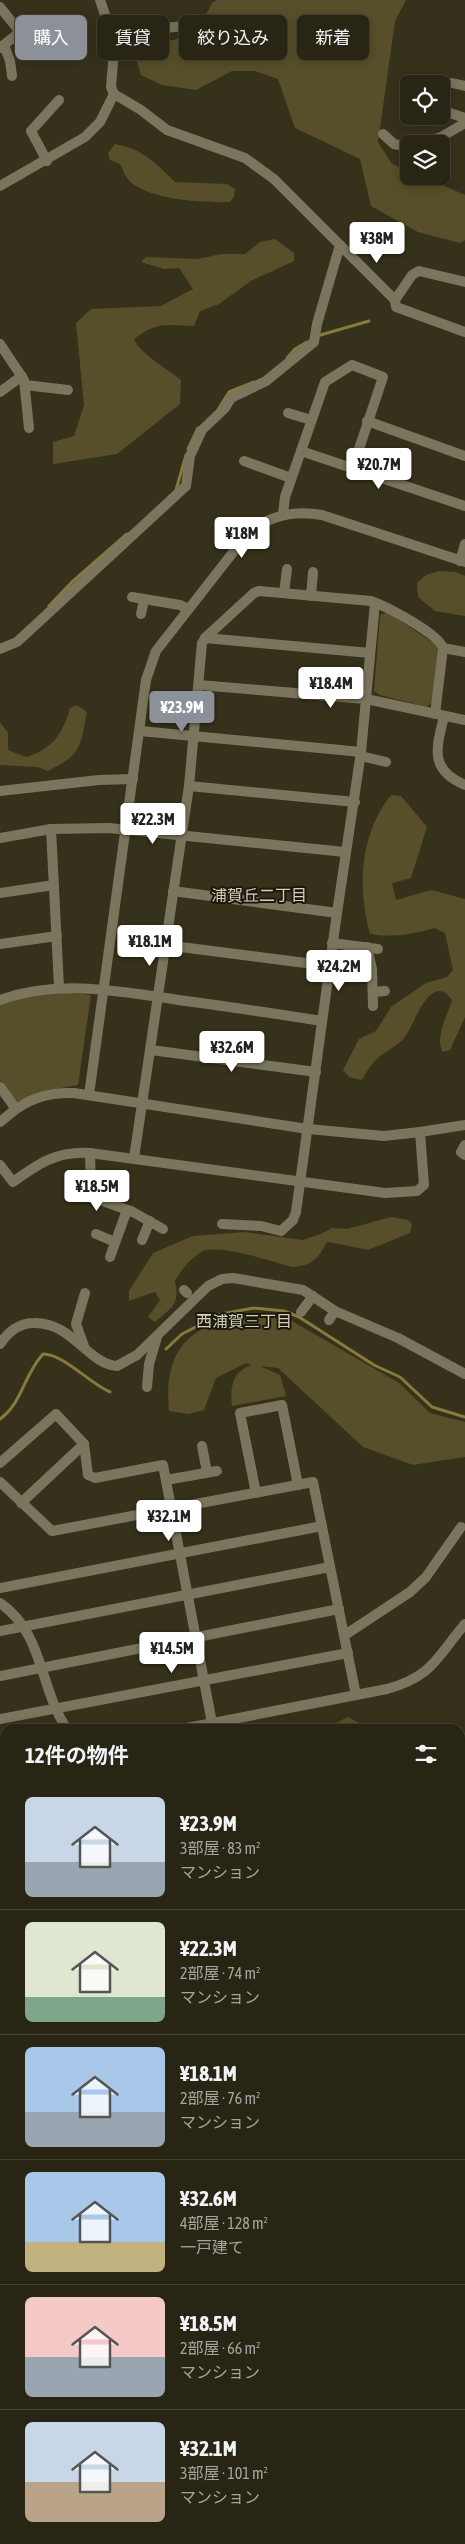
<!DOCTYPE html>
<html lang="ja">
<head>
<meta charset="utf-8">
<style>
	:root { --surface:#282514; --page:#343122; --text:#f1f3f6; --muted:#a5a5a0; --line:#444234; --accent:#8c9099 }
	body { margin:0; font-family:"Asap Condensed","Noto Sans JP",sans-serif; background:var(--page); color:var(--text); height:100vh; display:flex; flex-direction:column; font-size:19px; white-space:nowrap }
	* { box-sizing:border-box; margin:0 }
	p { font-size:16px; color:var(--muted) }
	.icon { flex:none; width:28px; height:28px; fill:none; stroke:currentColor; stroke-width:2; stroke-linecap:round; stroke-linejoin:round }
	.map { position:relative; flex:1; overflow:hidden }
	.side { position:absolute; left:0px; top:1724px; width:465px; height:821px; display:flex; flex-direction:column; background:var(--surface); border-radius:15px 15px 0 0; box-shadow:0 2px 12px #0003,0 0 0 1px var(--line) }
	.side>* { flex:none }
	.top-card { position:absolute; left:15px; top:15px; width:435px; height:45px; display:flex; gap:10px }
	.tools { position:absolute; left:400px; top:75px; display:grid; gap:10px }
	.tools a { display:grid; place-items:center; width:50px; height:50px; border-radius:8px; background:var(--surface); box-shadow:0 2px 12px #0003,0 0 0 1px var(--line); font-size:25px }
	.price { position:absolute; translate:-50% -42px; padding:0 11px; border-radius:5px; background:#fff; color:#222; font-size:16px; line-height:32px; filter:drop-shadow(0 1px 2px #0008) }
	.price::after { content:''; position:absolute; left:50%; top:30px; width:15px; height:11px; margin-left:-8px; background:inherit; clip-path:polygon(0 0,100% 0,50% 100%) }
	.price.selected { background:var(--accent); color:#fff }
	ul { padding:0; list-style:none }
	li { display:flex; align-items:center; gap:15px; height:125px; padding:0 25px }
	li+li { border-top:1px solid var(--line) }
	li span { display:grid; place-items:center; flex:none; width:140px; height:100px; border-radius:8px; color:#555 }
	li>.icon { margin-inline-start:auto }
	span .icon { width:60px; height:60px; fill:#fffc; stroke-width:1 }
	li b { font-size:21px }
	h2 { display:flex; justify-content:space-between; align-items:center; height:60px; padding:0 25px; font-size:21px }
	.chip { padding:0 18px; border-radius:8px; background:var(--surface); box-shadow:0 2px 12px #0003,0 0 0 1px var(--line); font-size:18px; line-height:45px }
	.chip.selected { background:var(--accent); color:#fff }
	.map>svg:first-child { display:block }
	.green { fill:#574f29 }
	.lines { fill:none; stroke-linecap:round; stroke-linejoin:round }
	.stream { stroke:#867a3d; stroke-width:3 }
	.minor { stroke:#7a755c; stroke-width:10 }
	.tertiary { stroke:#7a755c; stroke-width:10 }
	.secondary { stroke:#a39b73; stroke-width:10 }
	.labels { text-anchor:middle; stroke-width:4; stroke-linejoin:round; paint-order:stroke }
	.neighbourhood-label { font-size:16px; fill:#d5d0b5; stroke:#1b190f }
</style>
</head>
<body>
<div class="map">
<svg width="465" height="2544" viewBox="0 0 465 2544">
	<rect width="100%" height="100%" fill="#36311b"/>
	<g class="green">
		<polygon points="218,0 406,0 395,21 378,142 392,164 409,171 409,176 422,176 465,195 465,240 460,243 418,232 371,206 360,159 295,128 278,79 255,71 232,71 196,90 162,85 141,75 136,58 143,47 194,35 213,2"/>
		<path d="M115 144C141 148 157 164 175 182L227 184 235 189 234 197 230 202C205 203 143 200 127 178 124 174 122 168 120 164L110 160 108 153Z"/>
		<path d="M275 239 294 253V261L251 281 219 304 200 311 194 326C166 325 157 321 134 339 140 354 167 368 181 380L180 404 117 454 53 464V442L74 436 84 405 76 323 91 309 161 306 193 289 179 268 164 269 141 262 146 257 197 259 222 254H245L260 242Z"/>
		<polygon points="439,571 456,572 465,576 465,616 435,611 418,597 417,583 426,575"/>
		<polygon points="387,612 438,646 432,702 427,707 380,695 374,691 380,615"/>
		<path d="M77 705 87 712C80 748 82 754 48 771L37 767 0 765V722L8 733V750L26 757C52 749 63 734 70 708Z"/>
		<path d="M391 795 401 796 427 827 411 878 392 883 396 900 431 890 465 899V1017L450 1050 443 1052C434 1039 448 1014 452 1000 431 970 415 1023 405 1037 399 1045 388 1050 380 1056 372 1063 367 1071 362 1080L349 1077 343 1070 359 1039 376 1031 391 1007 426 983 447 977 453 970 445 933 435 928C413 934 394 938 370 934 357 887 360 834 391 795Z"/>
		<polygon points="61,992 91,995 78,1085 43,1091 16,1102 0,1080 0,1005 22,997"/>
		<path d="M391 1217 408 1220 412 1224 410 1233 368 1250 329 1242 326 1243C319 1259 310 1266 292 1267 272 1262 219 1243 201 1252 190 1259 181 1270 175 1281 180 1305 172 1307 155 1322L148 1317 160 1300 155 1292 129 1301V1291L153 1253 193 1236 244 1232 303 1240 321 1234 332 1228 347 1229Z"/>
		<path d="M252 1313 287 1318 399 1383 430 1413 465 1422V1457L413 1465 363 1447 278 1368 260 1366 280 1375 286 1396 232 1406C230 1388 232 1371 252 1365L246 1363 216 1378 204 1410 189 1414 169 1411C163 1346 191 1325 252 1313Z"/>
		<polygon points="348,1717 365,1726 364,1729 323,1729"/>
		<polygon points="0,1855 5,1856 5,1879 0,1879"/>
		<polygon points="460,2009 465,2012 465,2031 460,2028"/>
		<polygon points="1,2044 5,2044 5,2173 0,2173"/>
		<polygon points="5,2266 5,2540 294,2540 293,2544 0,2544 0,2268"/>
		<polygon points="460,2445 465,2452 465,2544 370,2544 370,2540 460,2540"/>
	</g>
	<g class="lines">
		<g class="stream">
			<polyline points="317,336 369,321"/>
			<polyline points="287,358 295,349 307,342"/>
			<polyline points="219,408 229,392 254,382"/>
			<polyline points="188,449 198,428"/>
			<polyline points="176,490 186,455"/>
			<polyline points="49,606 72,582 127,534"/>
			<polyline points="166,1349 182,1334 221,1314 254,1308 284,1311 299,1317 374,1365 400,1377 432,1407 465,1417"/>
			<path d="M0 1419C23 1402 23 1376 43 1354 64 1354 90 1384 110 1392"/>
		</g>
		<g class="minor">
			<polyline points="0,7 20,32 0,48"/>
			<polyline points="111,33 196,25"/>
			<polyline points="4,45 10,61 12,76"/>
			<polyline points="452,83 465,86"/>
			<polyline points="441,110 465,118"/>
			<polyline points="383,134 394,144 409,147"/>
			<polyline points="418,144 441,137 465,123"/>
			<polyline points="47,161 31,131 59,100"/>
			<polyline points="395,300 396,307 465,332"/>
			<polyline points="0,344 24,380 29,428"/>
			<polyline points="25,385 68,390"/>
			<polyline points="0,392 22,376"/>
			<polyline points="288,413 311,420"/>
			<polyline points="367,421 465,456"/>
			<polyline points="301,451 465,506"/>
			<polyline points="244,461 291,478"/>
			<polyline points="283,514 285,497 325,382 352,365 383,377 353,467"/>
			<polyline points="460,561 465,544"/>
			<polyline points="284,593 287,569"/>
			<polyline points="311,596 313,572"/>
			<polyline points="132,597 180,605 186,608"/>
			<polyline points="141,614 144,600"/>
			<polyline points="205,638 370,653"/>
			<polyline points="0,649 17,642 186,486 190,456 202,430 225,408 231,398 266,381 314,342 317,324 340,245"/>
			<polyline points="199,685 366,699 465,720"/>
			<polyline points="435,714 443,648"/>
			<path d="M444 716C437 747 428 769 465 785"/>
			<polyline points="140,731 361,752"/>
			<polyline points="361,756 386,762"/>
			<polyline points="189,786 355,802"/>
			<polyline points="0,791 99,780 133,779"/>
			<polyline points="51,829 59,987"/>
			<polyline points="0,838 51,829 109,828 345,852"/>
			<polyline points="173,891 337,913"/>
			<polyline points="0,893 54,885"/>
			<polyline points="332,943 378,949"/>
			<polyline points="0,944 57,936"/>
			<polyline points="165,945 329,966"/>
			<polyline points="367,947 372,969 373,1006"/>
			<polyline points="373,992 385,991"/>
			<path d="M0 1000C60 978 124 992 186 1001 231 1007 277 1014 322 1021"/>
			<polyline points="151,1050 316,1072"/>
			<polyline points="0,1087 16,1109 0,1122"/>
			<polyline points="465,1145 461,1152 465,1155"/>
			<polyline points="90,1153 91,1188 95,1194 103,1201 133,1212 163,1229"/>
			<path d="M134 1158 189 786 202 643 205 638 254 593 259 591 371 601C386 606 439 634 443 648L465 652"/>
			<path d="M0 1165 13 1182C39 1163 57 1151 90 1153L385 1193 417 1191 424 1185 420 1132 465 1125"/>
			<polyline points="222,1224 261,1226 281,1231 293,1220 296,1212 337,913 361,752 375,603"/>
			<polyline points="96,1234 115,1242"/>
			<polyline points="142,1240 150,1221"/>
			<polyline points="110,1257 127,1210"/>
			<polyline points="184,1290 187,1293"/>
			<polyline points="301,1312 313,1296"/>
			<polyline points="329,1320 335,1311"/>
			<path d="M0 1344C8 1332 19 1323 34 1323 72 1322 88 1364 117 1366L137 1355 208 1286 222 1279 233 1278 303 1290 335 1311 398 1338 465 1374"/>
			<polyline points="84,1346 76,1324 85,1293"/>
			<polyline points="147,1387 149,1364 157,1337"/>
			<polyline points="202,1446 207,1472"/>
			<polyline points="0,1463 56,1414 84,1444 88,1475 95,1478 163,1465 212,1723"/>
			<polyline points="166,1480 217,1471"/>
			<polyline points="0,1482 52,1531 313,1482 356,1695"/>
			<polyline points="256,1493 240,1413 282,1405 298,1485"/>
			<polyline points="21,1503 84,1444"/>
			<polyline points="0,1588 322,1526"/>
			<polyline points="0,1631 330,1567"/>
			<polyline points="345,1635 410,1592 426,1577 461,1527"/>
			<polyline points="0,1676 339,1609"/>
			<polyline points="0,1719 348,1653"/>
			<polyline points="0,1762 5,1761"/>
			<polyline points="460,1783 465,1786"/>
			<polyline points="0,1818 5,1819"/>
			<polyline points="460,1831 465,1834"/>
			<polyline points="460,1944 465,1946"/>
			<polyline points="0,2025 5,2004"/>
			<polyline points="460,2077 465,2079"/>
			<polyline points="460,2133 465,2135"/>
			<polyline points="460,2191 465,2194"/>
			<polyline points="460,2257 465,2261"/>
			<polyline points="460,2307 465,2302"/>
			<polyline points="460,2326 465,2330"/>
			<polyline points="460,2410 465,2416"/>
		</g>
		<g class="tertiary">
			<polyline points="100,0 110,29 114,51 111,87 114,94 141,110 167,130 245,158 274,179 395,300 412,275 419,271 465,282"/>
			<polyline points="0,186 85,137 100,122 114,94"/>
			<path d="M89 1095 146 680 156 651 245 537C267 515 293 510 322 515L465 562"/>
			<path d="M16 1109C34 1097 51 1092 74 1093L308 1129 384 1136 420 1132"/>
			<path d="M0 1603C44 1633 39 1688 67 1729"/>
			<path d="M182 1729 387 1689C433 1676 436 1658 465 1624"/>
			<polyline points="460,2001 465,2005"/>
		</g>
		<g class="secondary">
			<polyline points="460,1820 465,1811"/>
			<polyline points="0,1982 5,1979"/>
		</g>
	</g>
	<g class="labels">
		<g class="neighbourhood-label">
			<text x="259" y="901">浦賀丘二丁目</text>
			<text x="244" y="1327">西浦賀三丁目</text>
		</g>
	</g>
</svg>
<div class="tools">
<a><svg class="icon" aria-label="locate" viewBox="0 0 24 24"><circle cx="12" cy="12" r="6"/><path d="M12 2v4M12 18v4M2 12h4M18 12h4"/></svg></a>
<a><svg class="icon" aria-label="layers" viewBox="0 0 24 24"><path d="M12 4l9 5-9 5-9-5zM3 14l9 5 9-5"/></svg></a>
</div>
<b class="price" style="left:377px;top:264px">¥38M</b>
<b class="price" style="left:379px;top:490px">¥20.7M</b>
<b class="price" style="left:242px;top:559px">¥18M</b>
<b class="price" style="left:331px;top:709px">¥18.4M</b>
<b class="price selected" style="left:182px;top:733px">¥23.9M</b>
<b class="price" style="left:153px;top:845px">¥22.3M</b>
<b class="price" style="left:150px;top:967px">¥18.1M</b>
<b class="price" style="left:339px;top:992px">¥24.2M</b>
<b class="price" style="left:232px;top:1073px">¥32.6M</b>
<b class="price" style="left:97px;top:1212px">¥18.5M</b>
<b class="price" style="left:169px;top:1542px">¥32.1M</b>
<b class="price" style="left:172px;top:1674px">¥14.5M</b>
<div class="top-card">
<a class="chip selected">購入</a>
<a class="chip">賃貸</a>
<a class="chip">絞り込み</a>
<a class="chip">新着</a>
</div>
<section class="side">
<h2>12件の物件<svg class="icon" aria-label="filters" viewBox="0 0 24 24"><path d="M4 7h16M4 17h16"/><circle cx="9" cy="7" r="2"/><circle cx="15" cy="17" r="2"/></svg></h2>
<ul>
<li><span style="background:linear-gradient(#c9d6e8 65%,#9aa5b1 0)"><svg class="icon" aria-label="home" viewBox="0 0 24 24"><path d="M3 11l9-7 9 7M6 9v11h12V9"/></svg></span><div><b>¥23.9M</b><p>3部屋 · 83 m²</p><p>マンション</p></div></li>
<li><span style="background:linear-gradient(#dfe7d0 75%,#7fa58c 0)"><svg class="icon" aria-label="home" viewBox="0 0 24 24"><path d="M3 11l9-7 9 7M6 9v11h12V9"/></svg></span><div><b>¥22.3M</b><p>2部屋 · 74 m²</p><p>マンション</p></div></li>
<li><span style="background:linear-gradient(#a9c7e8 65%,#9aa5b1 0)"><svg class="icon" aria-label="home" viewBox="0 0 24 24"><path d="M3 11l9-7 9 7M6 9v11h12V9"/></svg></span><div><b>¥18.1M</b><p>2部屋 · 76 m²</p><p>マンション</p></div></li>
<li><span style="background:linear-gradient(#a9c7e8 70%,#c2b280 0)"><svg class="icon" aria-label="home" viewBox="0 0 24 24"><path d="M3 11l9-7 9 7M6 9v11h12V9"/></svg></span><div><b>¥32.6M</b><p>4部屋 · 128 m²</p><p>一戸建て</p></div></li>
<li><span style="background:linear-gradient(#f6c9c9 60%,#9aa5b1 0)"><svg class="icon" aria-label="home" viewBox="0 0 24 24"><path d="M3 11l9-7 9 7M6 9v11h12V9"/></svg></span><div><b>¥18.5M</b><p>2部屋 · 66 m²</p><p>マンション</p></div></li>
<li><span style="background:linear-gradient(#c9d6e8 60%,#b9a48a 0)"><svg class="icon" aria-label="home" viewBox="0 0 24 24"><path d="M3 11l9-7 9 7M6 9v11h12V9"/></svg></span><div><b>¥32.1M</b><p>3部屋 · 101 m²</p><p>マンション</p></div></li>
</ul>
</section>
</div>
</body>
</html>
